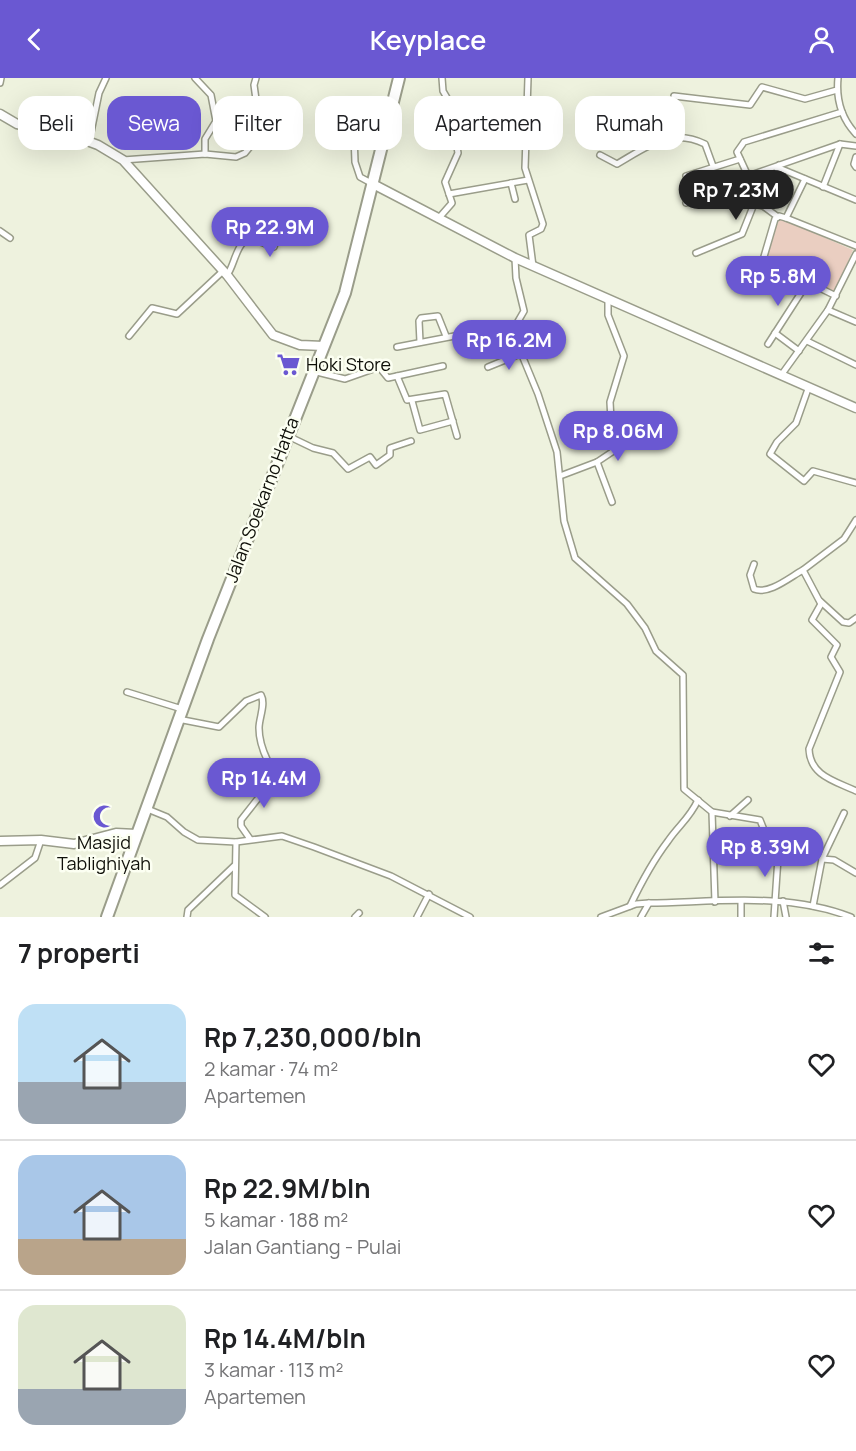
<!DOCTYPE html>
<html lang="id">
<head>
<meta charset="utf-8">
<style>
	:root { --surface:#fff; --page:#f6f6f6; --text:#202124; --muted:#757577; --line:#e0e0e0; --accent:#6a58d2 }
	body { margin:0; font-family:Manrope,sans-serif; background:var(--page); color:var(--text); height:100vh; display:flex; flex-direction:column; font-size:22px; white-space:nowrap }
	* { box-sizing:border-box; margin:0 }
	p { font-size:20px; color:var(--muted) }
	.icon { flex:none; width:33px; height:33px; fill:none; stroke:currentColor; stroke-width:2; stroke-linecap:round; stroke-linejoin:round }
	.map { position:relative; height:839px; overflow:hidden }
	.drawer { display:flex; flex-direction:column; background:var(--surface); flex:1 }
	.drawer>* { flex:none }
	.guide { position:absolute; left:18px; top:18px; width:820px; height:54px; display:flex; gap:12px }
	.price { position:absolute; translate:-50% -51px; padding:0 14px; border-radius:21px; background:var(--accent); color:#fff; font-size:20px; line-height:39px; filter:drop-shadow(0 2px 3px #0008) }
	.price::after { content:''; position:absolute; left:50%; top:36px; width:18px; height:14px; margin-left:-9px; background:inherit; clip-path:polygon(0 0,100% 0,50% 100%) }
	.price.selected { background:#222; color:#fff }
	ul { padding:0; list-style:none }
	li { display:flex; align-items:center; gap:18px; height:150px; padding:0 18px }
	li+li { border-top:2px solid var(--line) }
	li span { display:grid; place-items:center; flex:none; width:168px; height:120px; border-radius:18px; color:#555 }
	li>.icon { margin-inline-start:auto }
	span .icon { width:72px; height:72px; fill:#fffc; stroke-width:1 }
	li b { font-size:26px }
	h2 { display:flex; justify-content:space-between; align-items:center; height:72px; padding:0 18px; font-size:26px }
	.chip { padding:0 21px; border-radius:18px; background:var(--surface); box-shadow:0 6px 24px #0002; font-size:21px; line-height:54px }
	.chip.selected { background:var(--accent); color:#fff }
	header { display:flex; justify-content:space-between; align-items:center; height:78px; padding:0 18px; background:var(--accent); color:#fff; font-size:27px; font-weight:600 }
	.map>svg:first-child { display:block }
	.green { fill:#eacec1 }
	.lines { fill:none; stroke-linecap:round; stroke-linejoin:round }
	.street-casing { stroke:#9a9d8a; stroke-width:8 }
	.secondary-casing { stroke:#9a9d8a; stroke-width:11 }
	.highway-casing { stroke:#9a9d8a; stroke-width:14 }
	.street { stroke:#fff; stroke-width:5 }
	.secondary { stroke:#fff; stroke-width:8 }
	.highway { stroke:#fff; stroke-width:10 }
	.labels { text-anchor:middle; stroke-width:5; stroke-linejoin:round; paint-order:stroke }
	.poi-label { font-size:18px; fill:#0e0f08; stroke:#fcfff2; text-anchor:start }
	.street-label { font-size:18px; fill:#0e0f08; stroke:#fcfff2 }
</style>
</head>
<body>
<header><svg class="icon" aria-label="back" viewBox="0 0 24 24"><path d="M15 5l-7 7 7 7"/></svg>Keyplace<svg class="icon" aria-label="person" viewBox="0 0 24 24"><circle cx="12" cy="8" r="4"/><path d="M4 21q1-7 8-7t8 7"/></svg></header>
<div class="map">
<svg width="856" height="839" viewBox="0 0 856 839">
	<rect width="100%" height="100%" fill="#eef2de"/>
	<polygon class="green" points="780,140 853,172 834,215 761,183"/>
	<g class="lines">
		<defs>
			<g id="street">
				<polyline points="195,0 211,17 216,43 205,61 205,76"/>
				<polyline points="528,0 525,90 543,146 541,151 529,157 533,188"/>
				<path d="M838 0C836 21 842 41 856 56"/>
				<polyline points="0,5 1,0"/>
				<polyline points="674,18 750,27 762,9 805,21 837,12"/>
				<polyline points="354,57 355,84 360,99 373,106"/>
				<polyline points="89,64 99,15 106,0"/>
				<path d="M600 77 617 86C648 68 671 49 705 66L713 88"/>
				<polyline points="856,79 854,86 856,89"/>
				<polyline points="123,82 205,76 236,79 245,75 254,64 259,43 254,7 256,0"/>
				<polyline points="779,90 856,122"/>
				<polyline points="686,98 740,81"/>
				<polyline points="748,98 840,66 856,68"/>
				<polyline points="511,105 515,121"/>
				<polyline points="823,109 840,66"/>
				<polyline points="449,116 528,102"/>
				<polyline points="686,125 732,111 738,112 748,105 748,98 737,74 744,64 842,34"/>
				<polyline points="778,139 763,128 779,87"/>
				<polyline points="786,140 805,101"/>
				<polyline points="438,141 452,125 445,104 458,75 450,25 443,13 442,0"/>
				<polyline points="0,153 10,160"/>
				<polyline points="696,175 742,156 754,126 763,128"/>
				<polyline points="515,180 516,200 524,233 513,252 514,258 538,316 557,374 564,443 575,480 627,526 645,550 656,573 683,597 684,711 712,734 715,824"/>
				<path d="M227 197C235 188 237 156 255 162 262 164 266 167 274 169L279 154 274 139"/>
				<polyline points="836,218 763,182 775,141 779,138 786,140 856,168"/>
				<polyline points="608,221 608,237 624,278 610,324 611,342 625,354 630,363"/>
				<polyline points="828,232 856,244"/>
				<polyline points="775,255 799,273"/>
				<polyline points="129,258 152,230 177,236 223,193"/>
				<polyline points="807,263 856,287"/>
				<polyline points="420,264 419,243 421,240 438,238 446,258"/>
				<polyline points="768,266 808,204"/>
				<polyline points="397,269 517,246"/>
				<polyline points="488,289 520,276"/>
				<polyline points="313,293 345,301 379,289 388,300 443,288"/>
				<polyline points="782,296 828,232 856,176"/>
				<polyline points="397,298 407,322 445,316 457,358"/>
				<polyline points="808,311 796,345 777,364 770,376 804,403 813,393 856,405"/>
				<polyline points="412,323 420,352 453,343"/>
				<polyline points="288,358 313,370 333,375 348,391 370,379 376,387 390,377 390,370 411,363"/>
				<polyline points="597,384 627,364 636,365"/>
				<polyline points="560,398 597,384 612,424"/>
				<path d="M856 442 844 461 803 492 821 526 812 542 837 567 831 579 840 594 809 671C810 698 835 703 856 713"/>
				<path d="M754 486 750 497 754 511C769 517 790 499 803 492"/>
				<polyline points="820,523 843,544 849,545 856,540"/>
				<polyline points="127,614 182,631"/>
				<path d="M178 641 219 649 246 623 261 617C266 626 259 640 259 650 259 672 273 694 285 712"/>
				<polyline points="145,730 167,739 184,754 198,762 236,764 282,758 314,769 391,798 470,839"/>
				<polyline points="712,734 760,742 764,752"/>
				<polyline points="730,738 748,722"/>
				<polyline points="250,761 241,748 241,742 263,714 279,703"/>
				<polyline points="236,764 235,817 265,839"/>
				<polyline points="822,781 834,782 856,795"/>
				<polyline points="0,807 35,780 41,762"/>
				<polyline points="741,823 741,839"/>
				<polyline points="783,823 786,839"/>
				<path d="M630 828C641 805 652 784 668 763 679 747 689 741 698 722"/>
				<polyline points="813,828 822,781 844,735"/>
				<polyline points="187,839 188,832 234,788"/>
				<polyline points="355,839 359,835"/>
				<polyline points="417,839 429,816"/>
				<path d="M601 839 636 826 649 825C717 824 786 814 851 839"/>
				<polyline points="641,839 649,825"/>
				<polyline points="774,839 778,780"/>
			</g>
			<g id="secondary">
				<polyline points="0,36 17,46 74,58 98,67 123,82 227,197 273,257 300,267 323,268"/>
				<polyline points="373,106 515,180 856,330"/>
				<polyline points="0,763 41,762 74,766 116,755 136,756"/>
			</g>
			<polyline id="highway" points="107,839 208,561 345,215 399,0"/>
		</defs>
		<use href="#street" class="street-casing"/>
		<use href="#secondary" class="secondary-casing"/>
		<use href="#highway" class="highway-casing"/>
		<use href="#street" class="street"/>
		<use href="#secondary" class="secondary"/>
		<use href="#highway" class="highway"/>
	</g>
	<defs>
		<symbol id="supermarket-bare" viewBox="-9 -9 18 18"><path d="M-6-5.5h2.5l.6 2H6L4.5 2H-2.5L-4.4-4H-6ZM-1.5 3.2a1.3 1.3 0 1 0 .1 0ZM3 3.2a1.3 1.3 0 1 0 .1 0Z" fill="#6a58d2" stroke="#fcfff2" stroke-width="2.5" paint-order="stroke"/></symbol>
		<symbol id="mosque-bare" viewBox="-9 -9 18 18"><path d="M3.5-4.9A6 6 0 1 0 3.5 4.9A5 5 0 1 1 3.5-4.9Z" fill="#6a58d2" stroke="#fcfff2" stroke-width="2.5" paint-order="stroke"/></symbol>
	</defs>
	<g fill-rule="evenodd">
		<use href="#supermarket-bare" x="272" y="270" width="33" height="33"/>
		<use href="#mosque-bare" x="88" y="722" width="33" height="33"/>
	</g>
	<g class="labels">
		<g class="poi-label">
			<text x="306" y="293">Hoki Store</text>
			<text x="104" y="771" text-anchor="middle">Masjid<tspan x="104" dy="21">Tablighiyah</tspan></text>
		</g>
		<g class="street-label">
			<text transform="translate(262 422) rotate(-69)" y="6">Jalan Soekarno Hatta</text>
		</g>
	</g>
</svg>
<b class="price selected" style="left:736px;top:143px">Rp 7.23M</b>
<b class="price" style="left:270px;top:180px">Rp 22.9M</b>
<b class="price" style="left:778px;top:229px">Rp 5.8M</b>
<b class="price" style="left:509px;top:293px">Rp 16.2M</b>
<b class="price" style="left:618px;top:384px">Rp 8.06M</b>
<b class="price" style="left:264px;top:731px">Rp 14.4M</b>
<b class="price" style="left:765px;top:800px">Rp 8.39M</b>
<div class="guide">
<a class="chip">Beli</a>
<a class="chip selected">Sewa</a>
<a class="chip">Filter</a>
<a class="chip">Baru</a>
<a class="chip">Apartemen</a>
<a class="chip">Rumah</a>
</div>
</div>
<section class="drawer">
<h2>7 properti<svg class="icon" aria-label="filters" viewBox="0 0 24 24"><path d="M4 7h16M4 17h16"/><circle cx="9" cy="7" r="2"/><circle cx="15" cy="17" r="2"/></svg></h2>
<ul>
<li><span style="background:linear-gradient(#bfe0f5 65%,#9aa5b1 0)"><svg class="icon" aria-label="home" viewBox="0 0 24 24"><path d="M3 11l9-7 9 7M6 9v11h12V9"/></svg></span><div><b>Rp 7,230,000/bln</b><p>2 kamar · 74 m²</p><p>Apartemen</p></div><svg class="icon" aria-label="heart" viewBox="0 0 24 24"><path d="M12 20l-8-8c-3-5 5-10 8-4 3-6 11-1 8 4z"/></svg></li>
<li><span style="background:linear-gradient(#a9c7e8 70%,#b9a48a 0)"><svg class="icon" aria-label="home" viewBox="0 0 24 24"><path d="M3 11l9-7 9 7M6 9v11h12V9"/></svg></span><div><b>Rp 22.9M/bln</b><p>5 kamar · 188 m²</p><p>Jalan Gantiang - Pulai</p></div><svg class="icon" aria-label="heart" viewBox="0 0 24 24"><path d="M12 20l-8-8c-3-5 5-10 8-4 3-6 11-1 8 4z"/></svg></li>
<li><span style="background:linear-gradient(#dfe7d0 70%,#9aa5b1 0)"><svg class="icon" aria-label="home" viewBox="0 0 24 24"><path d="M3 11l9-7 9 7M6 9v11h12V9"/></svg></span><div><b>Rp 14.4M/bln</b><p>3 kamar · 113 m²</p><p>Apartemen</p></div><svg class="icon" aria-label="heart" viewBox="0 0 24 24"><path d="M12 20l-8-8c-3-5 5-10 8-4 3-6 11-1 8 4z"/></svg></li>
</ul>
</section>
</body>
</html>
